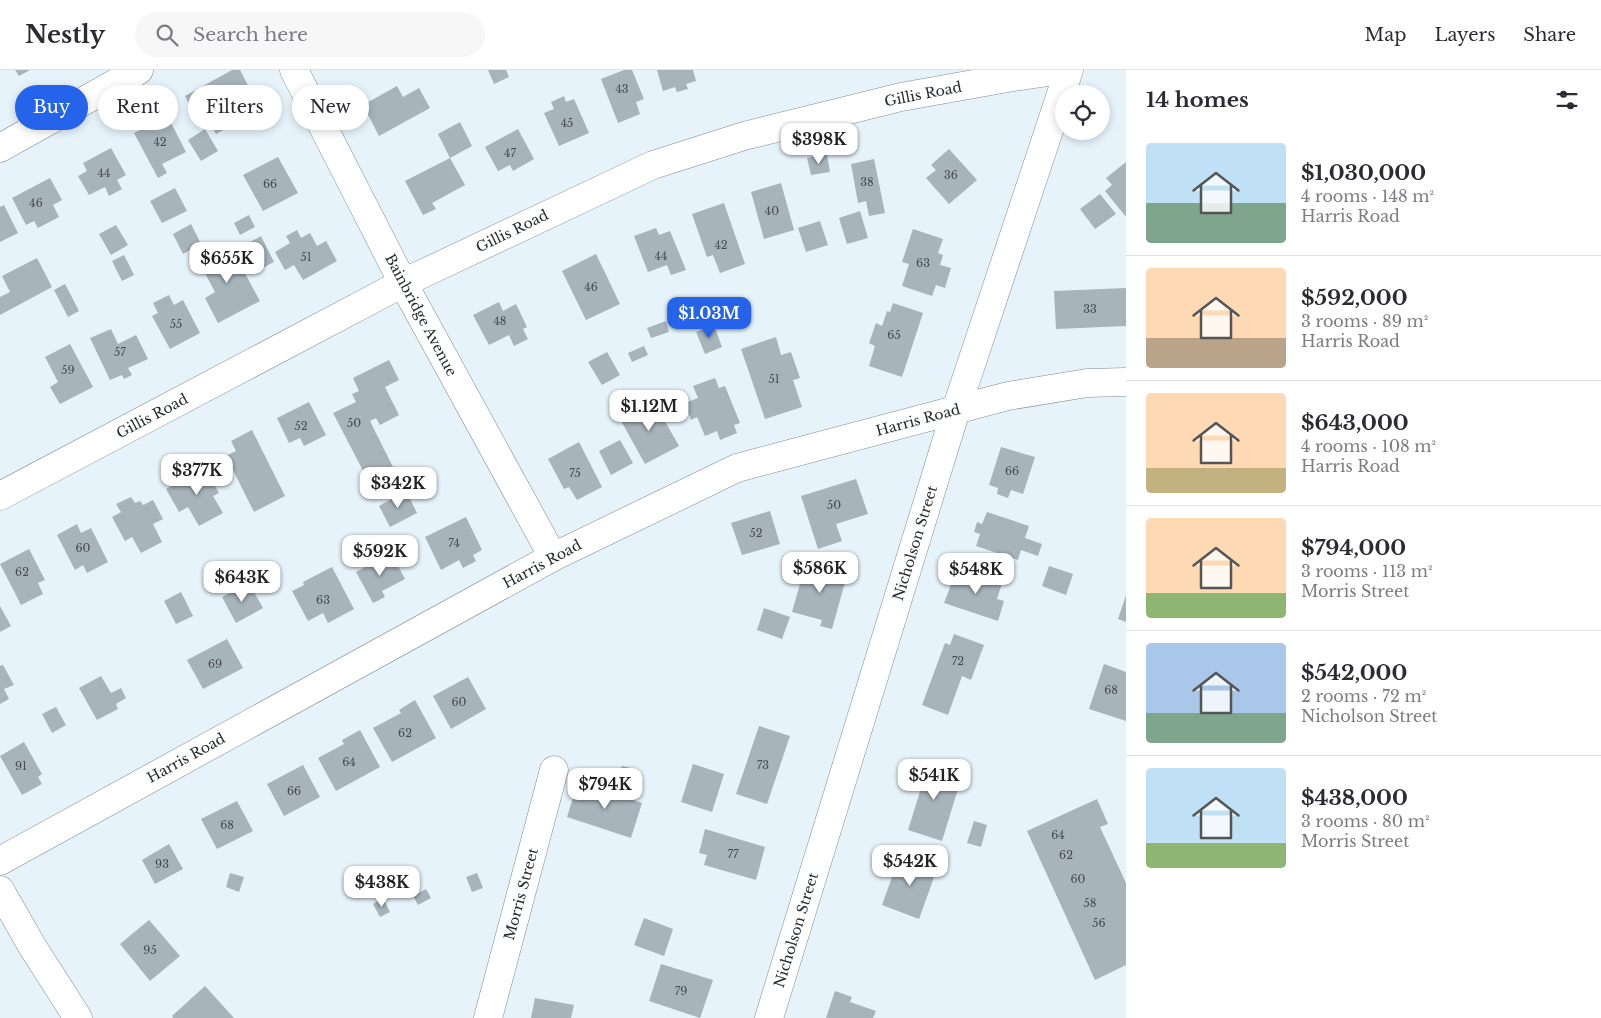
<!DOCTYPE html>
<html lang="en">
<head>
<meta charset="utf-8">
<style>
	:root { --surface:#fff; --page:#f7f7f7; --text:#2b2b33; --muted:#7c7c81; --line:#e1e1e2; --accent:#2563eb }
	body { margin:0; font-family:"Libre Baskerville",serif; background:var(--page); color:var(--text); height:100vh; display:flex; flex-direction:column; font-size:19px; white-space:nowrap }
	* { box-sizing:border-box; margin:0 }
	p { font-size:16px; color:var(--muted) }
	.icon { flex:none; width:28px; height:28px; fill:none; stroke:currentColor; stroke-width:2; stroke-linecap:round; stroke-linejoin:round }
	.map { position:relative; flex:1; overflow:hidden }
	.details { display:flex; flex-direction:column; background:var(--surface); width:475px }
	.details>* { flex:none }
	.top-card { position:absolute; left:15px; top:15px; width:475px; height:45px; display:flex; gap:10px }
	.controls { position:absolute; left:1055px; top:15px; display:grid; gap:10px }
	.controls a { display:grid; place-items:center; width:55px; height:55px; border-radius:50%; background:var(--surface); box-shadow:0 2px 8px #0003; font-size:25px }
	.price { position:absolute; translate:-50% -42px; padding:0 11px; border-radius:10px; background:#fff; color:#222; font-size:16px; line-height:32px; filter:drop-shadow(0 1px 2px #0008) }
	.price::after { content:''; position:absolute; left:50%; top:30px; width:15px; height:11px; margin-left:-8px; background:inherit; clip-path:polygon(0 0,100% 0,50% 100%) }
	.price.active { background:var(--accent); color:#fff }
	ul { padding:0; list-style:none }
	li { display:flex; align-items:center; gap:15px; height:125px; padding:0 20px }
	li+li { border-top:1px solid var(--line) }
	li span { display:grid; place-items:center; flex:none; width:140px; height:100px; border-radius:5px; color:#555 }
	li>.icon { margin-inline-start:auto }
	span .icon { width:60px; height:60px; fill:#fffc; stroke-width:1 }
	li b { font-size:21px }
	h2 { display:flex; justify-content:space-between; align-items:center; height:60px; padding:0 20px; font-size:21px }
	.tag { padding:0 18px; border-radius:22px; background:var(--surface); box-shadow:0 2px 8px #0003; font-size:18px; line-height:45px }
	.tag.active { background:var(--accent); color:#fff }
	header { display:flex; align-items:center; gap:30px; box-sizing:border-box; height:70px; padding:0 25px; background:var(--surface); border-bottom:1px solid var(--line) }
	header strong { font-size:24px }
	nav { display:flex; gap:28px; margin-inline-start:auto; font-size:18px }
	.search { width:350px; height:45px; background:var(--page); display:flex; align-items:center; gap:12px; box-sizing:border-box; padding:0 18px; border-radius:28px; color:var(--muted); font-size:19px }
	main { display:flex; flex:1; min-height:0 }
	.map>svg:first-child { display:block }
	.building { fill:#a7b4bb }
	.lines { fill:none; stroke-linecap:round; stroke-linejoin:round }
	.minor-casing { stroke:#808c93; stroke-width:29 }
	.minor { stroke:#fff; stroke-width:28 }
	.labels { text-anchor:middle; stroke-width:4; stroke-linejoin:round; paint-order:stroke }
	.number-label { font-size:11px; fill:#464c50 }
	.street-label { font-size:14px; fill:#252a2d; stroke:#fefefe }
</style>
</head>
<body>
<header>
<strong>Nestly</strong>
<div class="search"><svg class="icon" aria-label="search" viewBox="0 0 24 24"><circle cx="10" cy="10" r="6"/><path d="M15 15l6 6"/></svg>Search here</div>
<nav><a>Map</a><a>Layers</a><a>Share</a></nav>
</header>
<main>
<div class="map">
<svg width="1126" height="948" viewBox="0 0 1126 948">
	<rect width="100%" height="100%" fill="#e6f3fb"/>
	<g class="building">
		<polygon points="15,0 30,0 19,6"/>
		<polygon points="232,0 240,0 253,25 243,30 251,45 216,64 201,37 193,42 185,26"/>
		<polygon points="488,0 506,0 509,7 494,14"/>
		<polygon points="624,0 632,0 644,29 636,32 640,44 618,53 601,9"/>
		<polygon points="657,0 693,0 696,11 686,14 688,19 677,22 675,17 663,21"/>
		<polygon points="397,16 403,27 419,18 430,38 379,66 363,35"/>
		<polygon points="564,26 566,32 574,29 589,63 559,76 544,43 554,39 551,32"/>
		<polygon points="167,45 186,82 162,94 167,103 158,108 134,63"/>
		<polygon points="460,52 472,76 450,88 465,115 432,133 436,139 423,145 405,111 450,88 438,64"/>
		<polygon points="205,59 218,81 201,91 188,70"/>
		<polygon points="518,59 534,89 513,101 510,95 498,101 485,77"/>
		<polygon points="111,78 126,105 117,110 122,119 109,126 105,117 89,125 78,106 87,101 83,93"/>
		<polygon points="949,79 977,110 949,134 926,108 936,100 931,95"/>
		<polygon points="827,84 830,102 811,105 807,88"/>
		<polygon points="278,87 298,123 263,141 243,105"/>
		<polygon points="874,89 885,143 869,146 866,131 858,133 851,94"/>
		<polygon points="1126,92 1126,147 1105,121 1112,115 1106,108"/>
		<polygon points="50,108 62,130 53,135 59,147 38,158 34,151 26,155 12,128"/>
		<polygon points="781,113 794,160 764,169 751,122"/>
		<polygon points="175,118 187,141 162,153 150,131"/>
		<polygon points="1100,124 1116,144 1095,159 1080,139"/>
		<polygon points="724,133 745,194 720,203 713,185 707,187 692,144"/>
		<polygon points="4,135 18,163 0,172 0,137"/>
		<polygon points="860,141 868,168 847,174 839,148"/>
		<polygon points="249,145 255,157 240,165 234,153"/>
		<polygon points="820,151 828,175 806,182 798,158"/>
		<polygon points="191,154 201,174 183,184 173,164"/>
		<polygon points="116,155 128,175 111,185 99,164"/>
		<polygon points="656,158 659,165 670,161 686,200 671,205 667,195 648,202 634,166"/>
		<polygon points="913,159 943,169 938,183 943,185 940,195 951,198 945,218 936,215 932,226 902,216 909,194 902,192"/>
		<polygon points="297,160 301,168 310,163 317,176 326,171 337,191 303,210 294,195 285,200 275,182 290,173 286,166"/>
		<polygon points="261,166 274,192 258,200 245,175"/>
		<polygon points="229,174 260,231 218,253 205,228 215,222 198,190"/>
		<polygon points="596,184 620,234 586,250 562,201"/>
		<polygon points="124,185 134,205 122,211 112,191"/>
		<polygon points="37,188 52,217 0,245 0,227 10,222 2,206"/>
		<polygon points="65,214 79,241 68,247 54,220"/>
		<polygon points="1126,218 1126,256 1056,259 1054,221"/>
		<polygon points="169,225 174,235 183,230 200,263 170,279 152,246 158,243 153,233"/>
		<polygon points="499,232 503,241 516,234 527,257 523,259 528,269 514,276 509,265 489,275 473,245"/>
		<polygon points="893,233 923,243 902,307 869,296 875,276 869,273 876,253 882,256 887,241 890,242"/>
		<polygon points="666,251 669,262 651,268 647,258"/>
		<polygon points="714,255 722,277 705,284 696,262"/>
		<polygon points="111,259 118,274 136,265 148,289 128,298 132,305 124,309 122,305 110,310 90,268"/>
		<polygon points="776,267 781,285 791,282 800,308 793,310 802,337 765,349 741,279"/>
		<polygon points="70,274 93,317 60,334 50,317 58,312 45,287"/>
		<polygon points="644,276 648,285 632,292 628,283"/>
		<polygon points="607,282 620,305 602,315 588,292"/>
		<polygon points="389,290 399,310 385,317 399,345 380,355 376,348 370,351 396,403 371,416 333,343 356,332 352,324 359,321 353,308"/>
		<polygon points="715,308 719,318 725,316 740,353 734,355 737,363 720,370 717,361 705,366 697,347 691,350 685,333 698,328 693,316"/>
		<polygon points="653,330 679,376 645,394 620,349"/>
		<polygon points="309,332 326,365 304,376 300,368 289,373 277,348"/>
		<polygon points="252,360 285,426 254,442 226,386 236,381 231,371"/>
		<polygon points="620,370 633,393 611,405 599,381"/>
		<polygon points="579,372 602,417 577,430 569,417 564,419 548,389"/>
		<polygon points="1001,377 1035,387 1023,424 1011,420 1008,428 997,424 998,418 989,415"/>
		<polygon points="204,397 219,423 213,426 223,443 199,456 188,437 179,442 166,419"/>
		<polygon points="856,409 868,444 836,454 842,471 818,479 801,426"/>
		<polygon points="406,421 417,443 390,457 379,436"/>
		<polygon points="131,427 135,433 140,431 143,435 153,430 163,449 153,454 162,472 141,483 132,467 125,471 112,447 121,442 116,434"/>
		<polygon points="770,441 780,474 742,485 731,453"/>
		<polygon points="987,442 1029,456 1025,468 1042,474 1038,486 1021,480 1018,490 976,476 980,464 974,462 977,452 982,454"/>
		<polygon points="466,447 482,480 473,485 476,491 463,498 459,490 441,500 425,467"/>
		<polygon points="77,454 81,463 91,458 108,492 87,503 83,495 75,500 57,465"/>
		<polygon points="29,479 45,510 38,513 43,524 21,535 0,494"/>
		<polygon points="391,483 405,509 382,521 385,527 373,533 356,502"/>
		<polygon points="806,493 847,505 832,559 820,556 822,550 792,542"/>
		<polygon points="1049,496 1073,504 1066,525 1042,516"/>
		<polygon points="332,497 354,539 328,553 323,543 308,551 292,521 304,515 303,512"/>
		<polygon points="962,499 1002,513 997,529 1004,531 998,551 944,533 952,512 958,514"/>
		<polygon points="249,513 263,538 236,553 222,527"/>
		<polygon points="181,522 193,546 176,554 164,531"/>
		<polygon points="1126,525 1126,552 1118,549"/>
		<polygon points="0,536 11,556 0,562"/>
		<polygon points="764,538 790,547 782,569 757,560"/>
		<polygon points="954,564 984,575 971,610 962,606 948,645 922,635 945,573 950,575"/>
		<polygon points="227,569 243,598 203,619 187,590"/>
		<polygon points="1104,594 1126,602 1126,651 1089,639"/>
		<polygon points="3,595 14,615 4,619 9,629 0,634 0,596"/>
		<polygon points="101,606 111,623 121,618 126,628 116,634 118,639 97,650 79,618"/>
		<polygon points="468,607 486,639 451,659 433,626"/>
		<polygon points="415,630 436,668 392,692 373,658 401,643 399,640"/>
		<polygon points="56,637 66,655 52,663 42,644"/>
		<polygon points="759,656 790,666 767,734 736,724"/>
		<polygon points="360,660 380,697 336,721 318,688 344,674 342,670"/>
		<polygon points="24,672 42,704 38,707 42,714 22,725 0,686"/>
		<polygon points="917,692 962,706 942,771 908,760 922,715 911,711"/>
		<polygon points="693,694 724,704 712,742 681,732"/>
		<polygon points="303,695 320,727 284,746 267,714"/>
		<polygon points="622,696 639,700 632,728 614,722"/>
		<polygon points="578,712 642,733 631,768 567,747"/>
		<polygon points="1097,729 1108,754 1100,757 1126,813 1126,895 1095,910 1027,761"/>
		<polygon points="237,731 253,761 217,779 201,749"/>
		<polygon points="974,751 987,755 981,777 967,773"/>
		<polygon points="705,759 765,777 756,810 704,795 707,785 699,783"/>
		<polygon points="169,774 183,799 155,814 142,790"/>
		<polygon points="900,785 937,799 919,849 882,835"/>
		<polygon points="230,803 244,807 239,822 226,817"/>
		<polygon points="477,803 483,818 472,822 466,807"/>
		<polygon points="426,819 431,828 418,835 413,826"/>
		<polygon points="383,828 390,842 380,847 373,834"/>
		<polygon points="644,848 673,859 664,886 634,875"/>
		<polygon points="149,850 180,886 150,911 120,874"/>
		<polygon points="661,894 713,910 700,948 649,931"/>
		<polygon points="205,916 234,948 173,948 172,946"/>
		<polygon points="835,921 852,927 850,932 876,941 873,948 826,948"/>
		<polygon points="535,928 574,935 571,948 531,948"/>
	</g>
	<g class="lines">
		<defs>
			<g id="minor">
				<polyline points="294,0 403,213 553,487"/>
				<polyline points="0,78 139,0"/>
				<polyline points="0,426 403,213 653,95 744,66 901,27 1013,7 1062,0"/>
				<polyline points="0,791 553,487 737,398 1008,326 1087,313 1126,312"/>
				<polyline points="0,820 32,876 78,948"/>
				<polyline points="488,948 554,700"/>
				<polyline points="769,948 956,340 1069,0"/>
			</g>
		</defs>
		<use href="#minor" class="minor-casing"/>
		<use href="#minor" class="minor"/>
	</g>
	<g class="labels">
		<g class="number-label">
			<text x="622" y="23">43</text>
			<text x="567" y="57">45</text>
			<text x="160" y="76">42</text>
			<text x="510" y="87">47</text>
			<text x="104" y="107">44</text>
			<text x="951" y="109">36</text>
			<text x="867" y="116">38</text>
			<text x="270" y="118">66</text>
			<text x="36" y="137">46</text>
			<text x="772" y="145">40</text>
			<text x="721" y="179">42</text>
			<text x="661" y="190">44</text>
			<text x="306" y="191">51</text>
			<text x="923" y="197">63</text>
			<text x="591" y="221">46</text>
			<text x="1090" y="243">33</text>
			<text x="500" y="255">48</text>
			<text x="176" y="258">55</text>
			<text x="894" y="269">65</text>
			<text x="120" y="286">57</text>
			<text x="68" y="304">59</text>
			<text x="774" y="313">51</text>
			<text x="354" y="357">50</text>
			<text x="301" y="360">52</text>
			<text x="1012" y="405">66</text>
			<text x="575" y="407">75</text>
			<text x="834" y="439">50</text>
			<text x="756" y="467">52</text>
			<text x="454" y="477">74</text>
			<text x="83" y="482">60</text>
			<text x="22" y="506">62</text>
			<text x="323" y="534">63</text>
			<text x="958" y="595">72</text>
			<text x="215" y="598">69</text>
			<text x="1111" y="624">68</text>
			<text x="459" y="636">60</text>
			<text x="405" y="667">62</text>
			<text x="349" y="696">64</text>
			<text x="763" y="699">73</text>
			<text x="21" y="700">91</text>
			<text x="294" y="725">66</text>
			<text x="227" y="759">68</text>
			<text x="1058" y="769">64</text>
			<text x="733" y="788">77</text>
			<text x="1066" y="789">62</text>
			<text x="162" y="798">93</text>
			<text x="1078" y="813">60</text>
			<text x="1090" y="837">58</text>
			<text x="1099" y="857">56</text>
			<text x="150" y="884">95</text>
			<text x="681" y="925">79</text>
		</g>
		<g class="street-label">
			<text transform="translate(923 24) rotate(-11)" y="5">Gillis Road</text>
			<text transform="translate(512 161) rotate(-26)" y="5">Gillis Road</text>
			<text transform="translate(421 245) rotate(62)" y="5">Bainbridge Avenue</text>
			<text transform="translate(152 346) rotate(-28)" y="5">Gillis Road</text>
			<text transform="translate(918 350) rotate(-15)" y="5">Harris Road</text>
			<text transform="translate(915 473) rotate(-73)" y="5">Nicholson Street</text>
			<text transform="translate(542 494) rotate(-28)" y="5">Harris Road</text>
			<text transform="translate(186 688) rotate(-29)" y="5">Harris Road</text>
			<text transform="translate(521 824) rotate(-75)" y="5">Morris Street</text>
			<text transform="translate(796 860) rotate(-73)" y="5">Nicholson Street</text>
		</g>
	</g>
</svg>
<div class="controls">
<a><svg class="icon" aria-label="locate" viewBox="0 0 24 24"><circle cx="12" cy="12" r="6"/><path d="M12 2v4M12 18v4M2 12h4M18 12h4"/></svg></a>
</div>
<b class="price" style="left:819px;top:95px">$398K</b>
<b class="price" style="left:227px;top:214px">$655K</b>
<b class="price active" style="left:709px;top:269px">$1.03M</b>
<b class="price" style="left:649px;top:362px">$1.12M</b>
<b class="price" style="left:197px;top:426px">$377K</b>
<b class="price" style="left:398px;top:439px">$342K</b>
<b class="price" style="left:380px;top:507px">$592K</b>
<b class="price" style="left:820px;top:524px">$586K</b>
<b class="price" style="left:976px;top:525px">$548K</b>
<b class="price" style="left:242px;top:533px">$643K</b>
<b class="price" style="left:934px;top:731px">$541K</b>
<b class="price" style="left:605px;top:740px">$794K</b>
<b class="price" style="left:910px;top:817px">$542K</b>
<b class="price" style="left:382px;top:838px">$438K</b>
<div class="top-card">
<a class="tag active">Buy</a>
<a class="tag">Rent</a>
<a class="tag">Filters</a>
<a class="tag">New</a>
</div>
</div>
<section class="details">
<h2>14 homes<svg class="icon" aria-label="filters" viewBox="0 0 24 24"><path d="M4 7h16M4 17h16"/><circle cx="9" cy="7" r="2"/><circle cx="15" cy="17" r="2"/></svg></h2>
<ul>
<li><span style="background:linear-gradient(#bfe0f5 60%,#7fa58c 0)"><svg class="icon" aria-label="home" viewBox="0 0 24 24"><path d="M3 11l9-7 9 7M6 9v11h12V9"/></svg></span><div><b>$1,030,000</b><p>4 rooms · 148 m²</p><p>Harris Road</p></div></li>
<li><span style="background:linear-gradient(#ffd9b3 70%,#b9a48a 0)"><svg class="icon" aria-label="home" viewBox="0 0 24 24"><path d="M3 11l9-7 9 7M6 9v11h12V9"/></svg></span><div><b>$592,000</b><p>3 rooms · 89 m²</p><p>Harris Road</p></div></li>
<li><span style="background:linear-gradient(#ffd9b3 75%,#c2b280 0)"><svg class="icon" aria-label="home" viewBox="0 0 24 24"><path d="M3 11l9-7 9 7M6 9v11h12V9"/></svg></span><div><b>$643,000</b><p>4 rooms · 108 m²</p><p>Harris Road</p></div></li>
<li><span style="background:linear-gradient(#ffd9b3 75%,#8fb573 0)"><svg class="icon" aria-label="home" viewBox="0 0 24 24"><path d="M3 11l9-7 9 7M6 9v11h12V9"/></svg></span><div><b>$794,000</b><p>3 rooms · 113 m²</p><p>Morris Street</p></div></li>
<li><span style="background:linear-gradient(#a9c7e8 70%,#7fa58c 0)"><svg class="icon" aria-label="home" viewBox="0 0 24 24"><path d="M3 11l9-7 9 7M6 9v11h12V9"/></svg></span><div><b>$542,000</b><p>2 rooms · 72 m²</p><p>Nicholson Street</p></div></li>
<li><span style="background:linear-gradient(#bfe0f5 75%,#8fb573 0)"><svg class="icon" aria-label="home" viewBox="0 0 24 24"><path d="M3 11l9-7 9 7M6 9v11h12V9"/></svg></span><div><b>$438,000</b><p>3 rooms · 80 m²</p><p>Morris Street</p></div></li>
</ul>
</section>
</main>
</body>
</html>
